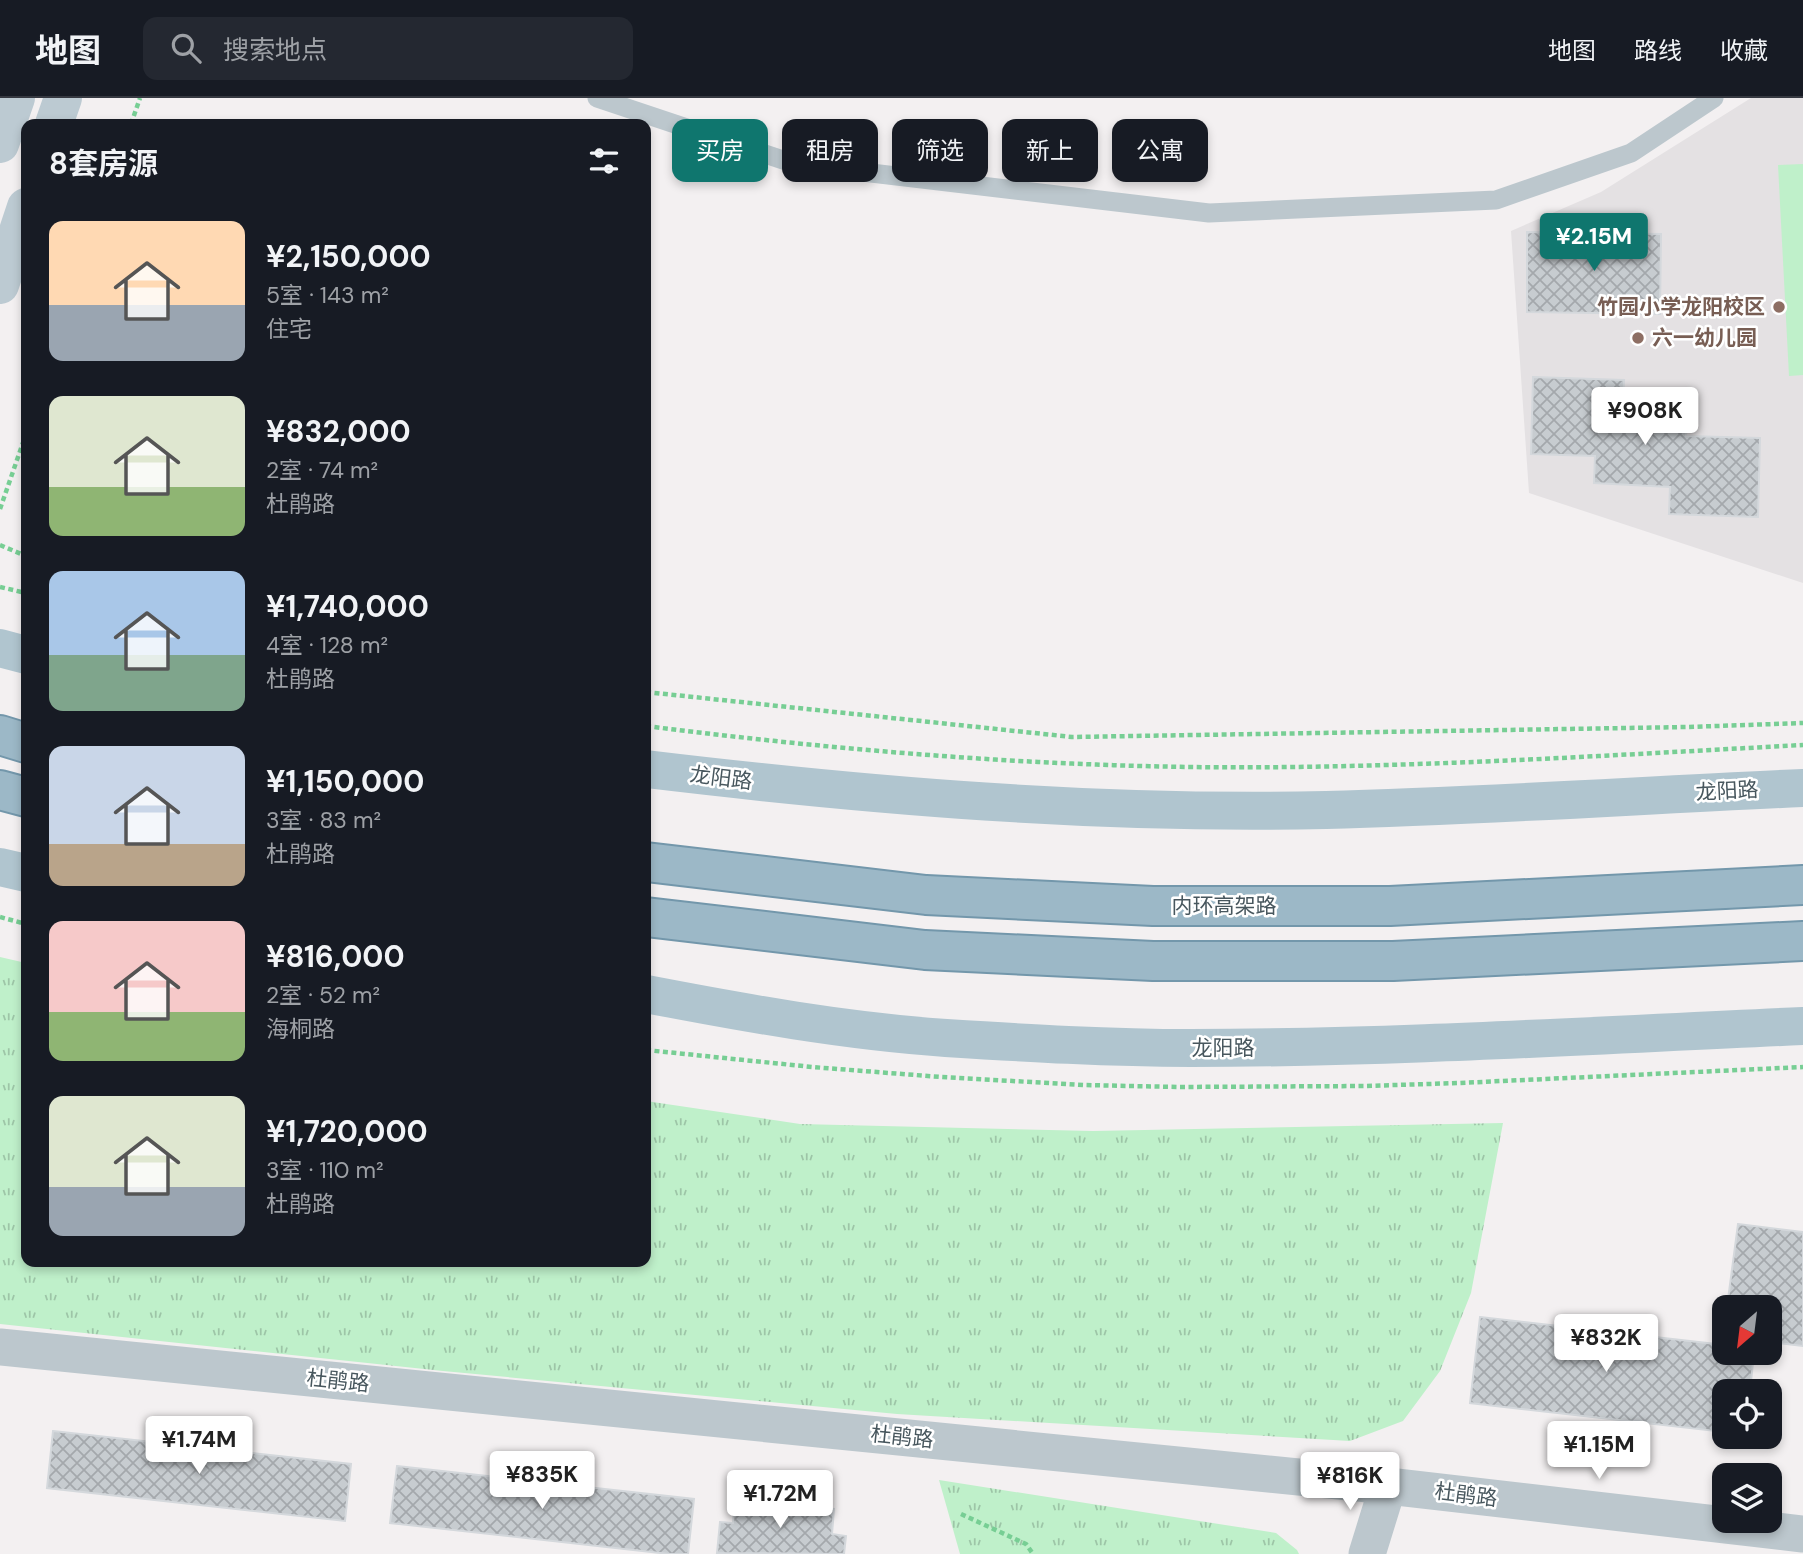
<!DOCTYPE html>
<html lang="zh">
<head>
<meta charset="utf-8">
<style>
	:root { --surface:#171b24; --page:#242831; --text:#f1f3f6; --muted:#9ea1a6; --line:#363941; --accent:#0f766e }
	body { margin:0; font-family:"DM Sans","Noto Sans SC",sans-serif; background:var(--page); color:var(--text); height:100vh; display:flex; flex-direction:column; font-size:26px; white-space:nowrap }
	* { box-sizing:border-box; margin:0 }
	p { font-size:23px; color:var(--muted) }
	.icon { flex:none; width:38px; height:38px; fill:none; stroke:currentColor; stroke-width:2; stroke-linecap:round; stroke-linejoin:round }
	.map { position:relative; flex:1; overflow:hidden }
	.drawer { position:absolute; left:21px; top:21px; width:630px; height:1148px; display:flex; flex-direction:column; background:var(--surface); border-radius:14px; box-shadow:0 4px 10px #0003 }
	.drawer>* { flex:none }
	.top-card { position:absolute; left:672px; top:21px; width:665px; height:63px; display:flex; gap:14px }
	.needle { width:46px; rotate:208deg }
	.controls { position:absolute; left:1712px; top:1197px; display:grid; gap:14px }
	.controls a { display:grid; place-items:center; width:70px; height:70px; border-radius:14px; background:var(--surface); box-shadow:0 4px 10px #0003; font-size:35px }
	.price { position:absolute; translate:-50% -60px; padding:0 16px; border-radius:7px; background:#fff; color:#222; font-size:23px; line-height:46px; filter:drop-shadow(0 2px 4px #0008) }
	.price::after { content:''; position:absolute; left:50%; top:42px; width:21px; height:16px; margin-left:-10px; background:inherit; clip-path:polygon(0 0,100% 0,50% 100%) }
	.price.on { background:var(--accent); color:#fff }
	ul { padding:0; list-style:none }
	li { display:flex; align-items:center; gap:21px; height:175px; padding:0 28px }
	li span { display:grid; place-items:center; flex:none; width:196px; height:140px; border-radius:14px; color:#555 }
	li>.icon { margin-inline-start:auto }
	span .icon { width:84px; height:84px; fill:#fffc; stroke-width:1 }
	li b { font-size:30px }
	h2 { display:flex; justify-content:space-between; align-items:center; height:84px; padding:0 28px; font-size:30px }
	.pill { padding:0 24px; border-radius:14px; background:var(--surface); box-shadow:0 4px 10px #0003; font-size:24px; line-height:63px }
	.pill.on { background:var(--accent); color:#fff }
	header { display:flex; align-items:center; gap:42px; box-sizing:border-box; height:98px; padding:0 35px; background:var(--surface); border-bottom:2px solid var(--line) }
	header strong { font-size:33px }
	nav { display:flex; gap:38px; margin-inline-start:auto; font-size:24px }
	.search { width:490px; height:63px; background:var(--page); display:flex; align-items:center; gap:18px; box-sizing:border-box; padding:0 24px; border-radius:14px; color:var(--muted); font-size:26px }
	.map>svg:first-child { display:block }
	.education { fill:#e4e1e3 }
	.park { fill:url(#park-tufts) }
	.pitch { fill:#bff0ca }
	.building { fill:url(#building-cross-hatch); stroke:#d4d8dc; stroke-width:2 }
	.lines { fill:none; stroke-linecap:round; stroke-linejoin:round }
	.trunk-casing { stroke:#7397ab; stroke-width:42 }
	.path { stroke:#77ce94; stroke-width:4.5; stroke-dasharray:5 3.5; stroke-linecap:butt }
	.service { stroke:#bcc7cd; stroke-width:19 }
	.minor { stroke:#bcc7cd; stroke-width:37 }
	.secondary { stroke:#bccad2; stroke-width:38 }
	.primary { stroke:#b0c5cf; stroke-width:38 }
	.trunk { stroke:#9cb8c7; stroke-width:38 }
	.education-dot { fill:#8d6e63; stroke:#fff; stroke-width:2.5 }
	.labels { text-anchor:middle; stroke-width:5; stroke-linejoin:round; paint-order:stroke }
	.education-label { font-size:21px; font-weight:bold; fill:#785e54; stroke:#fff; text-anchor:end }
	.street-label { font-size:21px; fill:#48575e; stroke:#fff }
</style>
</head>
<body>
<header>
<strong>地图</strong>
<div class="search"><svg class="icon" aria-label="search" viewBox="0 0 24 24"><circle cx="10" cy="10" r="6"/><path d="M15 15l6 6"/></svg>搜索地点</div>
<nav><a>地图</a><a>路线</a><a>收藏</a></nav>
</header>
<div class="map">
<svg width="1803" height="1456" viewBox="0 0 1803 1456">
	<defs>
		<pattern id="park-tufts" width="24" height="20" patternUnits="userSpaceOnUse" patternTransform="scale(1.75)"><rect width="24" height="20" fill="#bff0ca"/><path d="M3 7l-1-3M5 7V3M7 7l1-3M15 17l-1-3M17 17v-4M19 17l1-3" fill="none" stroke="#9dc5a7"/></pattern>
		<pattern id="building-cross-hatch" width="8" height="8" patternUnits="userSpaceOnUse" patternTransform="scale(1.75)"><rect width="8" height="8" fill="#c7ccd0"/><path d="M0 0l8 8M0 8l8-8" fill="none" stroke="#a4a8ac"/></pattern>
	</defs>
	<rect width="100%" height="100%" fill="#f3f0f1"/>
	<polygon class="education" points="1751,0 1803,0 1803,485 1529,395 1511,133 1601,94"/>
	<g class="park">
		<polygon points="0,859 26,865 26,1164 646,1164 646,1003 800,1026 1093,1033 1503,1025 1471,1195 1440,1273 1403,1323 1350,1343 897,1316 443,1273 0,1226"/>
		<polygon points="939,1382 1276,1435 1297,1452 1299,1456 960,1456"/>
	</g>
	<polygon class="pitch" points="1803,66 1803,277 1789,278 1778,67"/>
	<g class="building">
		<polygon points="1527,134 1661,136 1660,216 1527,214"/>
		<polygon points="1533,279 1624,282 1623,309 1687,311 1686,338 1760,340 1758,419 1669,416 1670,389 1594,385 1595,358 1531,356"/>
		<polygon points="1738,1126 1803,1134 1803,1248 1769,1244 1769,1209 1727,1209"/>
		<polygon points="1480,1219 1724,1247 1724,1255 1754,1255 1750,1293 1724,1293 1724,1334 1470,1305"/>
		<polygon points="53,1333 351,1366 345,1423 47,1390"/>
		<polygon points="397,1368 694,1401 688,1456 669,1456 390,1425"/>
		<polygon points="735,1401 834,1411 832,1436 846,1438 844,1456 717,1455 720,1424 733,1425"/>
	</g>
	<g class="lines">
		<defs>
			<g id="trunk">
				<polyline points="0,637 26,645"/>
				<polyline points="0,692 26,699"/>
				<polyline points="646,764 926,797 1153,808 1390,808 1803,787"/>
				<polyline points="646,819 925,852 1153,863 1393,863 1803,843"/>
			</g>
		</defs>
		<use href="#trunk" class="trunk-casing"/>
		<g class="path">
			<polyline points="131,26 140,0"/>
			<polyline points="0,411 26,336"/>
			<polyline points="0,447 26,458"/>
			<polyline points="0,489 26,495"/>
			<polyline points="646,594 1072,639 1688,629 1803,625"/>
			<path d="M646 628C859 655 1075 672 1291 669 1462 667 1632 656 1803 647"/>
			<polyline points="0,819 26,826"/>
			<polyline points="646,952 812,969 941,979 1084,987 1178,989 1365,988 1459,985 1803,969"/>
			<polyline points="961,1416 1026,1446 1033,1456"/>
		</g>
		<polyline class="service" points="597,0 795,66 1209,115 1496,102 1631,55 1714,0"/>
		<g class="minor">
			<polyline points="0,1249 1388,1388 1803,1436"/>
			<polyline points="1367,1456 1388,1388"/>
		</g>
		<g class="secondary">
			<polyline points="54,26 63,0"/>
			<polyline points="0,46 16,0"/>
			<polyline points="0,187 26,109"/>
		</g>
		<g class="primary">
			<polyline points="0,550 26,557"/>
			<path d="M646 671C871 698 1099 717 1326 712 1485 708 1644 697 1803 690"/>
			<polyline points="0,769 26,775"/>
			<path d="M646 896C745 915 845 933 946 940 1027 945 1109 950 1191 950 1395 950 1599 937 1803 928"/>
		</g>
		<use href="#trunk" class="trunk"/>
	</g>
	<g class="education-dot">
		<circle cx="1779" cy="209" r="7"/>
		<circle cx="1638" cy="240" r="7"/>
	</g>
	<g class="labels">
		<g class="education-label">
			<text x="1765" y="216">竹园小学龙阳校区</text>
			<text x="1652" y="247" text-anchor="start">六一幼儿园</text>
		</g>
		<g class="street-label">
			<text transform="translate(721 680) rotate(7)" y="7">龙阳路</text>
			<text transform="translate(1727 693) rotate(-3)" y="7">龙阳路</text>
			<text x="1224" y="815">内环高架路</text>
			<text x="1223" y="957">龙阳路</text>
			<text transform="translate(338 1283) rotate(6)" y="7">杜鹃路</text>
			<text transform="translate(902 1339) rotate(6)" y="7">杜鹃路</text>
			<text transform="translate(1466 1397) rotate(7)" y="7">杜鹃路</text>
		</g>
	</g>
</svg>
<div class="controls">
<a><svg class="needle" viewBox="-14 -14 28 28"><path d="M0-13l5 13h-10z" fill="#e53935"/><path d="M0 13l5-13h-10z" fill="#9ea1a6"/></svg></a>
<a><svg class="icon" aria-label="locate" viewBox="0 0 24 24"><circle cx="12" cy="12" r="6"/><path d="M12 2v4M12 18v4M2 12h4M18 12h4"/></svg></a>
<a><svg class="icon" aria-label="layers" viewBox="0 0 24 24"><path d="M12 4l9 5-9 5-9-5zM3 14l9 5 9-5"/></svg></a>
</div>
<b class="price on" style="left:1594px;top:175px">¥2.15M</b>
<b class="price" style="left:1645px;top:349px">¥908K</b>
<b class="price" style="left:1606px;top:1276px">¥832K</b>
<b class="price" style="left:199px;top:1378px">¥1.74M</b>
<b class="price" style="left:1599px;top:1383px">¥1.15M</b>
<b class="price" style="left:542px;top:1413px">¥835K</b>
<b class="price" style="left:1350px;top:1414px">¥816K</b>
<b class="price" style="left:780px;top:1432px">¥1.72M</b>
<div class="top-card">
<a class="pill on">买房</a>
<a class="pill">租房</a>
<a class="pill">筛选</a>
<a class="pill">新上</a>
<a class="pill">公寓</a>
</div>
<section class="drawer">
<h2>8套房源<svg class="icon" aria-label="filters" viewBox="0 0 24 24"><path d="M4 7h16M4 17h16"/><circle cx="9" cy="7" r="2"/><circle cx="15" cy="17" r="2"/></svg></h2>
<ul>
<li><span style="background:linear-gradient(#ffd9b3 60%,#9aa5b1 0)"><svg class="icon" aria-label="home" viewBox="0 0 24 24"><path d="M3 11l9-7 9 7M6 9v11h12V9"/></svg></span><div><b>¥2,150,000</b><p>5室 · 143 m²</p><p>住宅</p></div></li>
<li><span style="background:linear-gradient(#dfe7d0 65%,#8fb573 0)"><svg class="icon" aria-label="home" viewBox="0 0 24 24"><path d="M3 11l9-7 9 7M6 9v11h12V9"/></svg></span><div><b>¥832,000</b><p>2室 · 74 m²</p><p>杜鹃路</p></div></li>
<li><span style="background:linear-gradient(#a9c7e8 60%,#7fa58c 0)"><svg class="icon" aria-label="home" viewBox="0 0 24 24"><path d="M3 11l9-7 9 7M6 9v11h12V9"/></svg></span><div><b>¥1,740,000</b><p>4室 · 128 m²</p><p>杜鹃路</p></div></li>
<li><span style="background:linear-gradient(#c9d6e8 70%,#b9a48a 0)"><svg class="icon" aria-label="home" viewBox="0 0 24 24"><path d="M3 11l9-7 9 7M6 9v11h12V9"/></svg></span><div><b>¥1,150,000</b><p>3室 · 83 m²</p><p>杜鹃路</p></div></li>
<li><span style="background:linear-gradient(#f6c9c9 65%,#8fb573 0)"><svg class="icon" aria-label="home" viewBox="0 0 24 24"><path d="M3 11l9-7 9 7M6 9v11h12V9"/></svg></span><div><b>¥816,000</b><p>2室 · 52 m²</p><p>海桐路</p></div></li>
<li><span style="background:linear-gradient(#dfe7d0 65%,#9aa5b1 0)"><svg class="icon" aria-label="home" viewBox="0 0 24 24"><path d="M3 11l9-7 9 7M6 9v11h12V9"/></svg></span><div><b>¥1,720,000</b><p>3室 · 110 m²</p><p>杜鹃路</p></div></li>
</ul>
</section>
</div>
</body>
</html>
